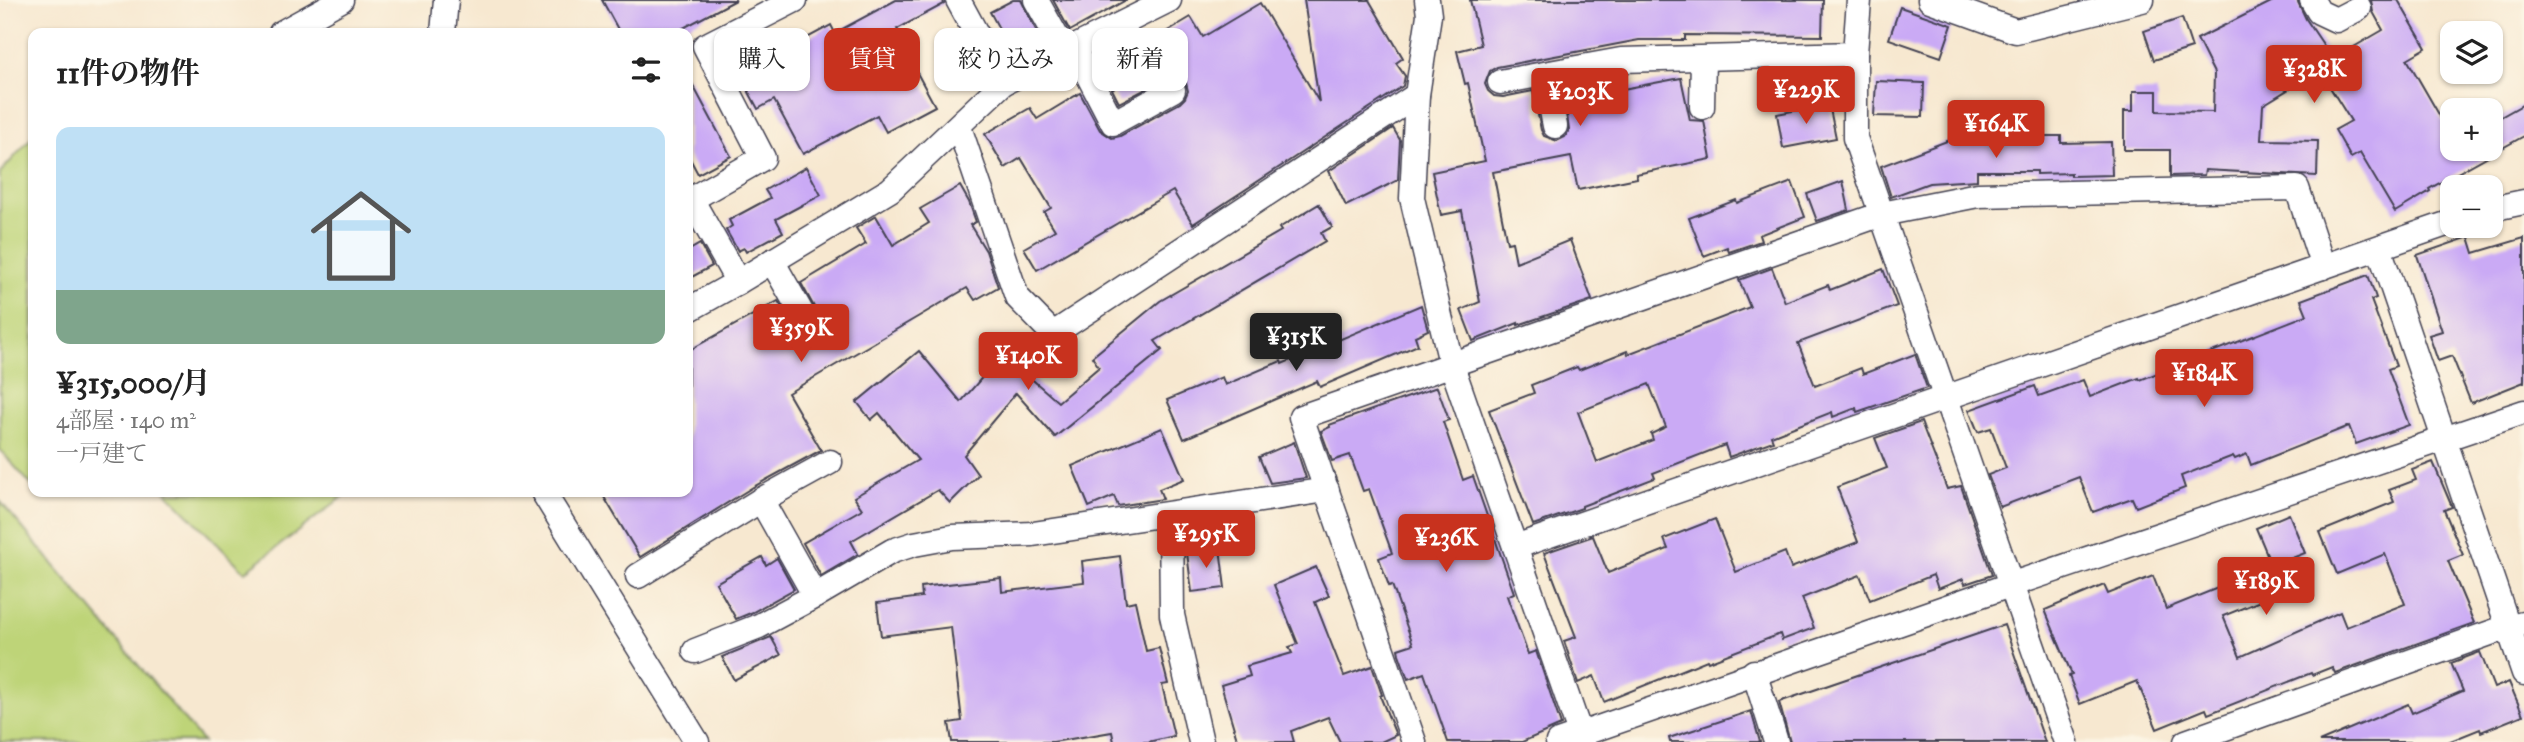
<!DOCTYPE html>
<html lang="ja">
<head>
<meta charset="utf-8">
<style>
	:root { --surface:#fff; --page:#f6f6f6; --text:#222; --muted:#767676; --accent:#c8321e }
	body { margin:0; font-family:"IM FELL Great Primer","Noto Serif JP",serif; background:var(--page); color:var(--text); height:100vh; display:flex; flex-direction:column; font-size:26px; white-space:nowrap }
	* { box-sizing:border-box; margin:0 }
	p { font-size:23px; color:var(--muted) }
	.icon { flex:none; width:38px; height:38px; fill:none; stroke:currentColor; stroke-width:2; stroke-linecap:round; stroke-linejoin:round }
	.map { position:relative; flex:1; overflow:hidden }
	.panel { position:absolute; left:28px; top:28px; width:665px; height:469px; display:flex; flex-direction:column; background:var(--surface); border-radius:14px; box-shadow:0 2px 5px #0004 }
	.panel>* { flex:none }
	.banner { position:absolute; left:714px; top:28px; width:665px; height:63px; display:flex; gap:14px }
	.fabs { position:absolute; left:2440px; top:21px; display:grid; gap:14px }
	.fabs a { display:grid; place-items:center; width:63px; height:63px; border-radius:14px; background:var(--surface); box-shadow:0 2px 5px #0004; font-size:35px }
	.price { position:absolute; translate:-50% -60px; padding:0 16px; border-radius:7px; background:var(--accent); color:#fff; font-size:23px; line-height:46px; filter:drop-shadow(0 2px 4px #0008) }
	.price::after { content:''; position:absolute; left:50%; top:42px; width:21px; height:16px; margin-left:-10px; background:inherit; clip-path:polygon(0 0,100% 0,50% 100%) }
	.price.on { background:#222; color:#fff }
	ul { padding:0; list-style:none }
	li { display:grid; align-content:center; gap:14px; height:371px; padding:0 28px }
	li span { display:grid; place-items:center; height:217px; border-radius:14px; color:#555 }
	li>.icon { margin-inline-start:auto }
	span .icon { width:126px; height:126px; fill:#fffc; stroke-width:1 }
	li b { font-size:30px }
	h2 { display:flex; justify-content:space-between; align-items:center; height:84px; padding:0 28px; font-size:30px }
	.tag { padding:0 24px; border-radius:14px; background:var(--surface); box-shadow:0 2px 5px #0004; font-size:24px; line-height:63px }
	.tag.on { background:var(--accent); color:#fff }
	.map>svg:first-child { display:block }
	.green { fill:#bed478; stroke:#707b5a; stroke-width:2 }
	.building { fill:#caaaf5; fill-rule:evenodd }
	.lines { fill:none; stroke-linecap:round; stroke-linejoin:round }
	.street-casing { stroke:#424051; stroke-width:27 }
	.street { stroke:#fff; stroke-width:24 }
</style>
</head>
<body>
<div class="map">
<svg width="2524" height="742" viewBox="0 0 2524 742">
	<rect width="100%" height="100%" fill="#fcf5e5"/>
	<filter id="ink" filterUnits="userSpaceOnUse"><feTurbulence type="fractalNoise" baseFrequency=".0143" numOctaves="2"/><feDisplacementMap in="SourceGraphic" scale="14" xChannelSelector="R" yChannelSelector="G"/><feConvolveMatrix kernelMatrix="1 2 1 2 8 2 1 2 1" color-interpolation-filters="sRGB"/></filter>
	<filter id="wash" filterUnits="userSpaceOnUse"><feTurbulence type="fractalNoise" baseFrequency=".00686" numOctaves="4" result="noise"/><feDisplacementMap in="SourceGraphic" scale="28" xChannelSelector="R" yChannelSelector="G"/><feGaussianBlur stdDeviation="1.57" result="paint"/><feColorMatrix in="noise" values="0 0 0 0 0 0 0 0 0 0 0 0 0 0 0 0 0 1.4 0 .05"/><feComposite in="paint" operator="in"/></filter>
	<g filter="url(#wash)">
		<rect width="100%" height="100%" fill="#f7e8d0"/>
		<g class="green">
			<polygon points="33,136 33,487 0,450 0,173"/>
			<polygon points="166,492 349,492 245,572"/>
			<polygon points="0,501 203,742 0,742"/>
		</g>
		<g id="blocks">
			<g class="building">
				<polygon points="602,0 736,0 674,33 620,33"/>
				<polygon points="896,0 943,0 944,4 897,29 899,32 896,34 935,106 886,132 877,115 803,154 774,100 758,109 743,81 797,52 794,45 831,25 835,33"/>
				<polygon points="1013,0 1021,0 1038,34 1010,49 990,12"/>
				<polygon points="1053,0 1126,0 1070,31"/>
				<polygon points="1304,0 1369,0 1403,58 1396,63 1405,76 1403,86 1193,224 1173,191 1037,270 1024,248 1055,230 1044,212 1051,208 1021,158 1005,168 985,134 1030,108 1037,119 1080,93 1100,130 1112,138 1120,136 1180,103 1185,98 1188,91 1186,83 1181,78 1173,75 1119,103 1112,89 1145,69 1134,51 1191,17 1203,37 1260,3 1319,102"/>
				<polygon points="1470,0 1823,0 1822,36 1685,35 1685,40 1639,40 1497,67 1490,71 1485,84 1488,91 1494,96 1503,97 1533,91 1541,130 1544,136 1557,141 1565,137 1569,130 1565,100 1681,78 1690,120 1704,121 1711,159 1636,174 1637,178 1578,190 1571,157 1493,172 1507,243 1512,242 1516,262 1570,240 1592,300 1518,325 1518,323 1473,341 1461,310 1480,302 1462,211 1441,215 1432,172 1485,161 1468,83 1465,84 1457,51 1481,45"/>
				<polygon points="2275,0 2297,0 2306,19 2333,59 2383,30 2373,12 2371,0 2398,0 2426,48 2407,59 2452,137 2452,149 2490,149 2490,123 2524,104 2524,136 2429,189 2430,191 2395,212 2360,153 2351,158 2335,130 2351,121 2326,81 2314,89 2307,78 2263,105 2261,140 2318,141 2317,176 2205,170 2204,175 2170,176 2170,150 2124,150 2124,111 2133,111 2133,91 2157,91 2157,111 2213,112 2214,73 2197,39"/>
				<polygon points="1900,7 1952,25 1941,57 1889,39"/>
				<polygon points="2182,18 2192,48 2154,60 2144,31"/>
				<polygon points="688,76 731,156 698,174 688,155"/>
				<polygon points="1876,81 1924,83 1923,117 1874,116"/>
				<polygon points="1829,104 1836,138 1783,148 1777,114"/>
				<polygon points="1393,128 1400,140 1398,180 1346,206 1329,171"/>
				<polygon points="1976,130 1976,140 2037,139 2037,136 2061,136 2061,143 2111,142 2112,175 2071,176 2071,173 2037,174 2037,171 1977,171 1977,180 1929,183 1891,197 1881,166"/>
				<polygon points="806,167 821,195 776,219 783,232 746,252 744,248 738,251 726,230 732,226 729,220 770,198 765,190"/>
				<polygon points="1843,181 1849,210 1817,221 1807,194"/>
				<polygon points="1792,182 1805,217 1759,235 1761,241 1729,252 1727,247 1704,256 1689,218 1736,200 1737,203"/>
				<polygon points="960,186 969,202 976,222 970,225 986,251 998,287 975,300 967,288 788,393 821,450 753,487 640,557 601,492 688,492 688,351 778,301 797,331 806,334 813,332 818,326 820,318 801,283 866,244 856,228 876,216 893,245 929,223 920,209"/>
				<polygon points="1319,204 1332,227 1321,233 1325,241 1155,341 1162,350 1055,437 1016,393 964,455 978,475 950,503 938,490 851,541 858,554 821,576 803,543 862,509 854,497 918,460 879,413 871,420 857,402 919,351 961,402 992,366 985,357 995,347 1058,402 1099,367 1092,357 1160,301 1281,231 1279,228"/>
				<polygon points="2469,237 2474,253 2524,238 2524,382 2471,403 2452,356 2438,361 2429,335 2442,331 2417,255"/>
				<polygon points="700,244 712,266 688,279 688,251"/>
				<path d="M1772 268 1785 302 1828 285 1830 290 1883 269 1897 306 1798 343 1815 386 1861 368 1863 374 1915 354 1927 388 1857 412 1856 408 1833 417 1832 412 1771 436 1773 441 1729 457 1725 445 1653 473 1655 478 1582 506V508L1533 525 1489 410 1534 393 1531 385 1577 367 1579 370 1627 351 1628 354 1750 307 1739 280ZM1649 384 1666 427 1651 434 1653 440 1597 462 1578 412Z"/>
				<polygon points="2368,275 2376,298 2371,300 2396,366 2388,369 2409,425 2356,444 2349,426 2251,465 2247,454 2235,459 2233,456 2181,476 2185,488 2136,507 2132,498 2093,512 2079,477 2000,507 1988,475 2006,468 1991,428 1978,432 1969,410 2035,386 2039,396 2083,380 2090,397 2139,378 2140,380 2307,315 2301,300"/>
				<polygon points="1421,305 1428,330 1415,336 1418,345 1320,387 1317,381 1184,439 1167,400 1222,377 1225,385 1281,361 1282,364"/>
				<polygon points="1437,387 1449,420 1443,422 1463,480 1473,476 1514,593 1507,596 1528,654 1536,651 1561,725 1522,742 1448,742 1424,673 1408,679 1399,654 1398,649 1413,644 1392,585 1389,586 1379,558 1392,553 1369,489 1363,491 1350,455 1332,461 1321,431 1330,427 1329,425"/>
				<polygon points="1921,422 1947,489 1961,486 1992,575 1965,584 1963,579 1938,589 1933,575 1870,600 1860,575 1802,598 1814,628 1782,640 1780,634 1708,662 1707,660 1604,702 1594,676 1578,683 1564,641 1576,637 1544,553 1593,536 1608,573 1668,549 1664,539 1715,519 1736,572 1785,552 1791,568 1858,542 1837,487 1887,468 1875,438"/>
				<polygon points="1162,428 1184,479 1159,489 1163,499 1118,506 1114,496 1089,507 1072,466"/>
				<polygon points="1294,442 1306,478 1270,483 1259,457"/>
				<polygon points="2433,462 2452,507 2444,510 2463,555 2448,561 2474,623 2335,673 2332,667 2312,675 2311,673 2208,714 2206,709 2157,729 2137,681 2080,704 2069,676 2072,675 2045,610 2104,585 2108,594 2153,576 2166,609 2223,586 2220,578 2266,558 2280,593 2223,616 2240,657 2340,612 2346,627 2405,604 2385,554 2337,574 2320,532 2394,502 2389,490 2416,480 2412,470"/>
				<polygon points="2289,514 2305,553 2272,566 2256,528"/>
				<polygon points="1220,548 1225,588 1192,592 1187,553"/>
				<polygon points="1120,556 1126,603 1135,601 1146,651 1159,648 1168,684 1162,685 1174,736 1148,742 1114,742 1112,732 1053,742 952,742 949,723 962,721 951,627 881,636 877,603 922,597 921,587 1001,578 1002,592 1084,582 1082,561"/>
				<polygon points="762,557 766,565 777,558 794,589 753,612 736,619 716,583"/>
				<polygon points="1316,567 1329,596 1315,602 1344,676 1372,666 1382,695 1380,696 1396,735 1381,742 1340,742 1328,717 1291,731 1294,742 1238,742 1221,685 1250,676 1247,666 1292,653 1289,647 1298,644 1274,585"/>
				<polygon points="2004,625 2045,742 1790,742 1779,702"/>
				<polygon points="771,637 781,655 734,680 722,657"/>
				<polygon points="2480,652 2494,688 2509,682 2523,715 2481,732 2480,729 2448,742 2319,742 2408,704 2412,713 2463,691 2451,663"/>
				<polygon points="1751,711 1760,742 1670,742 1669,738"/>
			</g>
		</g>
	</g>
	<g filter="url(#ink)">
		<use href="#blocks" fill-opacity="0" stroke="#424051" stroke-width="2"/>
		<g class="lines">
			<defs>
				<g id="street">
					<polyline points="958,0 1003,83"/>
					<polyline points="1036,0 1065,52"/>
					<polyline points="1427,0 1429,15 1417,95 1412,198 1451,363 1583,742"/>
					<polyline points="1859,0 1855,54 1855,138 2066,742"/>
					<polyline points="1930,0 2016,31 2142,0"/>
					<polyline points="2312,0 2319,12 2336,20 2359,8"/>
					<polyline points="281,33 341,0"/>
					<polyline points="443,33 446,0"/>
					<polyline points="1074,48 1113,123 1173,90"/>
					<polyline points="1545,75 1555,126"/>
					<polyline points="1500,82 1621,60 1855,54"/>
					<polyline points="1702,107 1703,59"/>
					<polyline points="959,127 1017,297 1053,334 1417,95"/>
					<polyline points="691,199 738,282"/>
					<polyline points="688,201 763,158 705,46 795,0"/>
					<polyline points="2490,209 2524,202"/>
					<polyline points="2379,248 2524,673"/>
					<polyline points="772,261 805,319"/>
					<polyline points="688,310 738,282 890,190 1003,83 1169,0"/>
					<polyline points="543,492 697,742"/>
					<polyline points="761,500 815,596"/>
					<polyline points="1171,515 1172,615 1201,742"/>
					<polyline points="1515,547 2452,222"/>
					<polyline points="638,576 761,500 830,462"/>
					<polyline points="695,651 759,626 815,596 892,551 914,544 952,537 1033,534 1327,490"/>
					<polyline points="1754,672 1776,742"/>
					<polyline points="1414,742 1301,417 1882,214 1978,195 2297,188 2323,267"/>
					<polyline points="1558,742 2010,585 2524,412"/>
					<polyline points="2186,742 2507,627 2523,623"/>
				</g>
			</defs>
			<use href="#street" class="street-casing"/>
			<use href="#street" class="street"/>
		</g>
	</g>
</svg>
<div class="fabs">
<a><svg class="icon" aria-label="layers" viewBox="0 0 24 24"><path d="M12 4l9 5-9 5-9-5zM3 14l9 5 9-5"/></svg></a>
<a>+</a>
<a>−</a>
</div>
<b class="price" style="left:2314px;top:105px">¥328K</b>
<b class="price" style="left:1806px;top:126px">¥229K</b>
<b class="price" style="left:1580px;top:128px">¥203K</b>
<b class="price" style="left:1996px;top:160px">¥164K</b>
<b class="price" style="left:801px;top:364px">¥359K</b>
<b class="price on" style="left:1296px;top:373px">¥315K</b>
<b class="price" style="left:1028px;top:392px">¥140K</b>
<b class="price" style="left:2204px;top:409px">¥184K</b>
<b class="price" style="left:1206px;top:570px">¥295K</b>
<b class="price" style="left:1446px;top:574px">¥236K</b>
<b class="price" style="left:2266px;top:617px">¥189K</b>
<div class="banner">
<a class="tag">購入</a>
<a class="tag on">賃貸</a>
<a class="tag">絞り込み</a>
<a class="tag">新着</a>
</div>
<section class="panel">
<h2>11件の物件<svg class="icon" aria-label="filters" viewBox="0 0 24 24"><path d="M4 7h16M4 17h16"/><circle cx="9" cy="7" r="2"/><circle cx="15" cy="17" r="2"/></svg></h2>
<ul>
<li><span style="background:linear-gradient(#bfe0f5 75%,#7fa58c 0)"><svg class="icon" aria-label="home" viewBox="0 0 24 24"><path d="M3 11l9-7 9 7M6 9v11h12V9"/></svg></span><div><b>¥315,000/月</b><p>4部屋 · 140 m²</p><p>一戸建て</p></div></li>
</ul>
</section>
</div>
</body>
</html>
